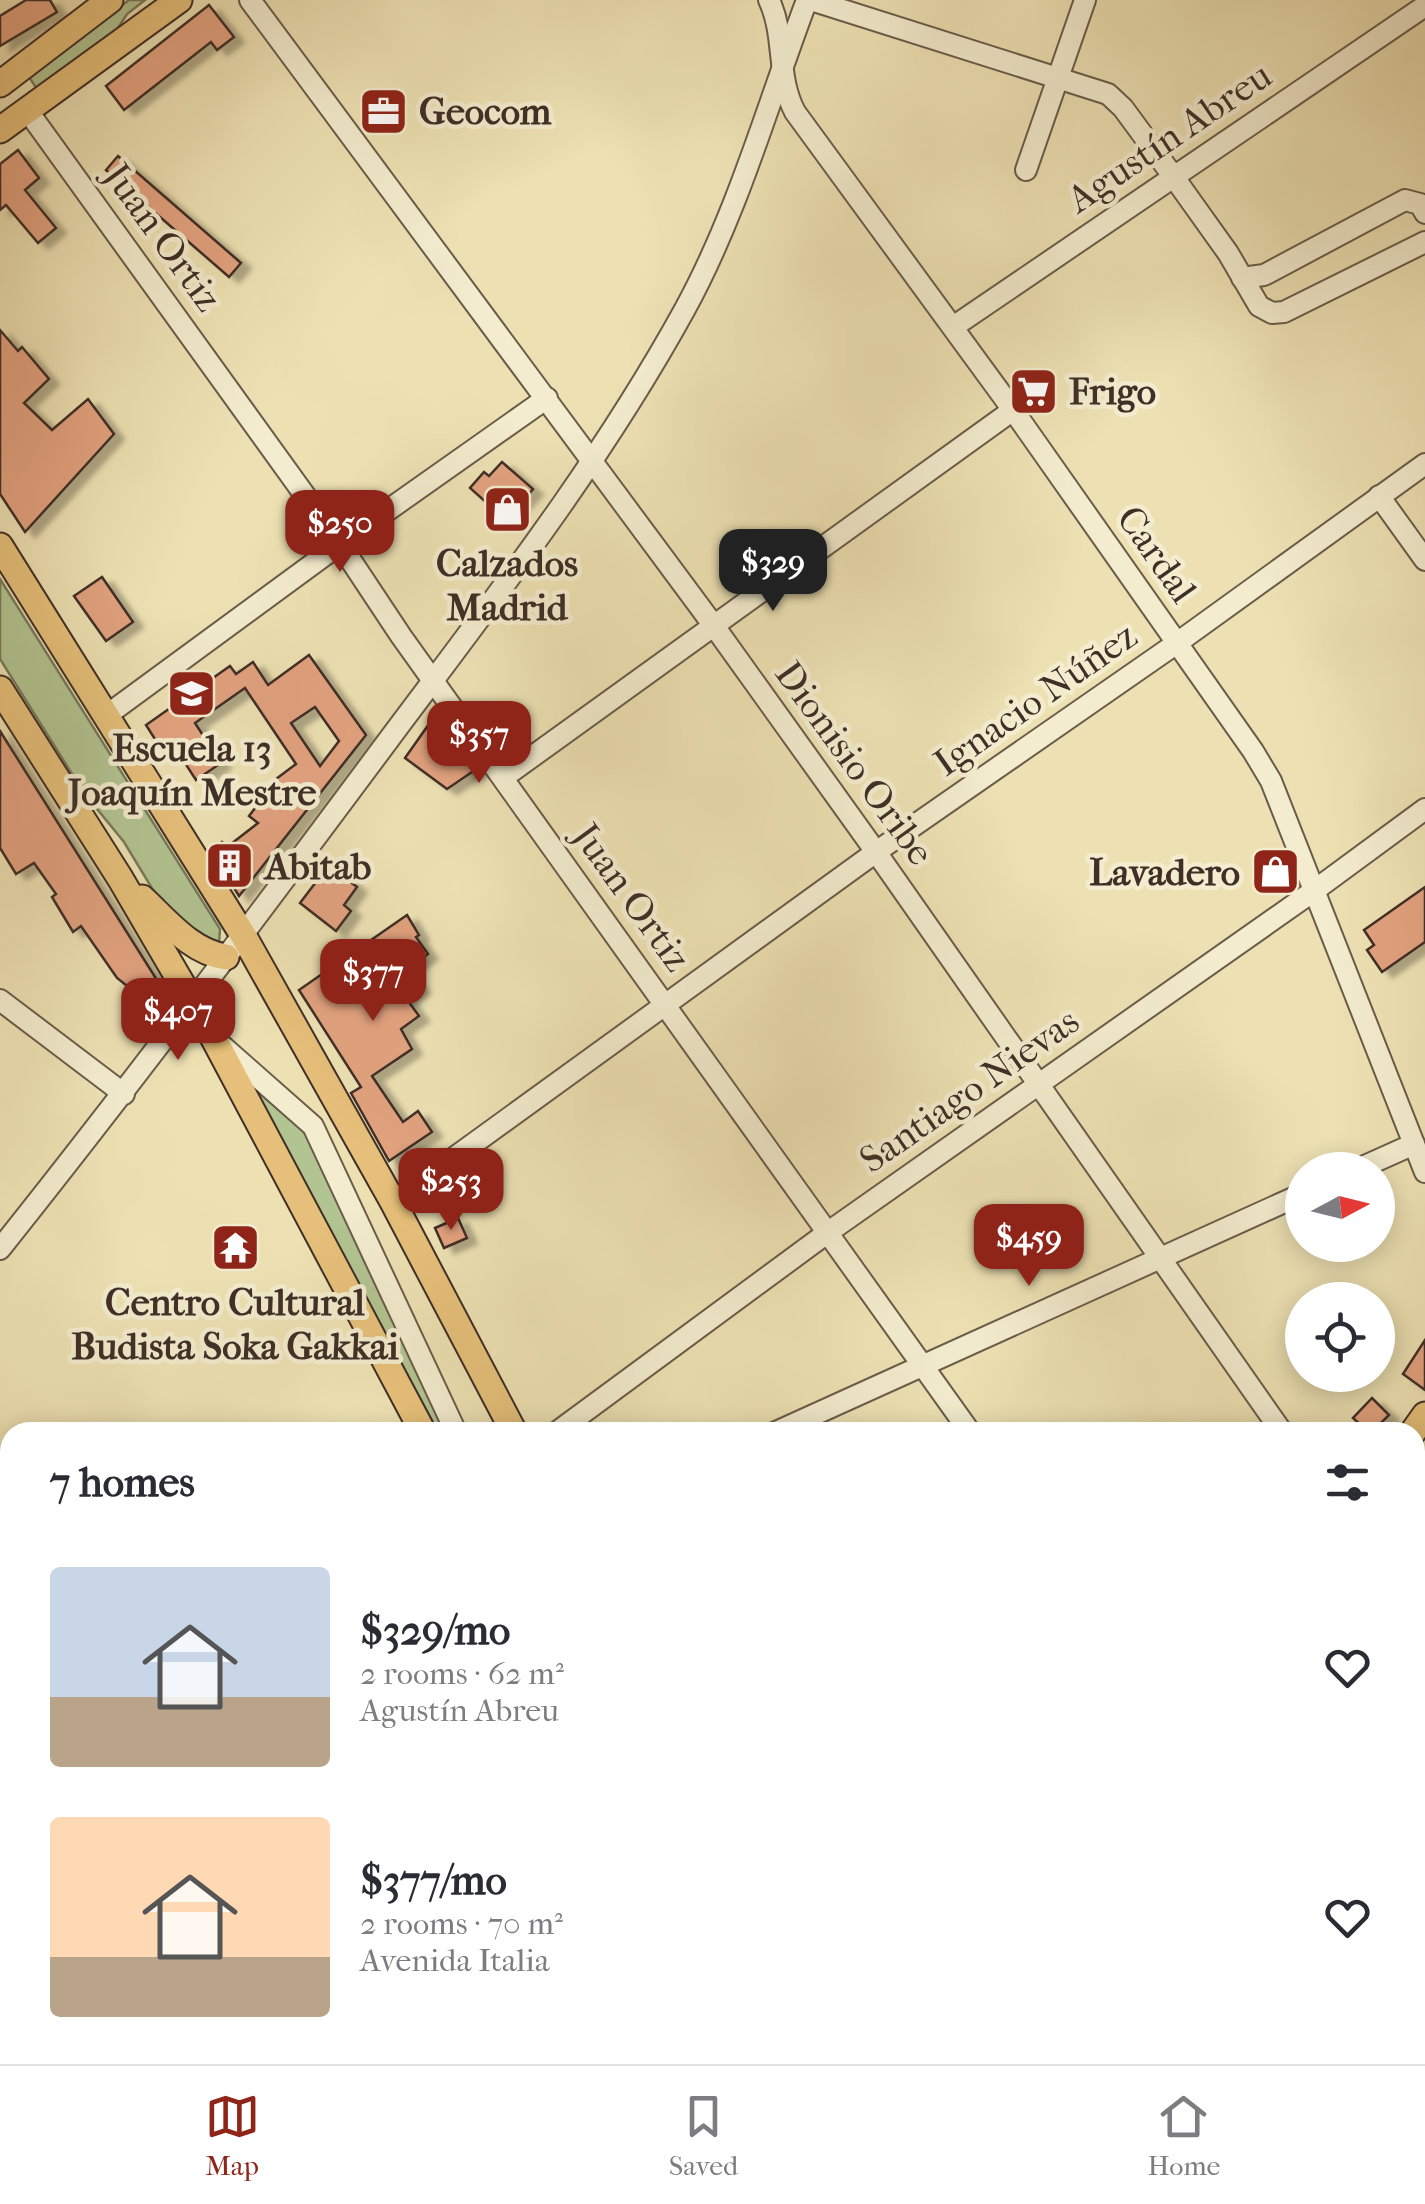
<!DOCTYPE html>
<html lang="en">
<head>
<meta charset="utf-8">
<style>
	:root { --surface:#fff; --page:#f7f7f7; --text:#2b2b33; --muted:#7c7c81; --line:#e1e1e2; --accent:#8f2418 }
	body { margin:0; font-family:"IM FELL French Canon",serif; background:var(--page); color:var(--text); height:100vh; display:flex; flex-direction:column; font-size:38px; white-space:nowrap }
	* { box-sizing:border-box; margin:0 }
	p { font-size:32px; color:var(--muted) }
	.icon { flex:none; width:55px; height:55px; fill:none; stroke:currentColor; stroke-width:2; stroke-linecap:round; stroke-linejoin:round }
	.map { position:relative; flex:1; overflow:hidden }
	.sheet { position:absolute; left:0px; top:1422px; width:1425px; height:642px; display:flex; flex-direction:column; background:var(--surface); border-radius:30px 30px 0 0; box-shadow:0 5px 25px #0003 }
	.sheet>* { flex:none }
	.needle { width:65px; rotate:83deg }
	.buttons { position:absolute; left:1285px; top:1152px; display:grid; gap:20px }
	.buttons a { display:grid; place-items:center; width:110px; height:110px; border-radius:50%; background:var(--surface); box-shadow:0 5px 25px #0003; font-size:50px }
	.price { position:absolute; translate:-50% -85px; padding:0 22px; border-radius:20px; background:var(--accent); color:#fff; font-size:32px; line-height:65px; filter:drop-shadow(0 2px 5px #0008) }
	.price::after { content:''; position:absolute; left:50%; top:60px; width:30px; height:22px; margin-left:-15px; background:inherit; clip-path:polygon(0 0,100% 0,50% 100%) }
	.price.on { background:#222; color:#fff }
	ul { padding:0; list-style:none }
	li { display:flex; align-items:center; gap:30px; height:250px; padding:0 50px }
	li span { display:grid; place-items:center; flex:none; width:280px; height:200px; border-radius:10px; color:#555 }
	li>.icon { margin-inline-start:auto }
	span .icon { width:120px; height:120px; fill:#fffc; stroke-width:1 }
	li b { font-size:42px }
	h2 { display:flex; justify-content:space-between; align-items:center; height:120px; padding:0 50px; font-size:42px }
	.tab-bar { display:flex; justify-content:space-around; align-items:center; height:140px; border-top:2px solid var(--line); background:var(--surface); font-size:28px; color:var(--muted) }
	.tab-bar a { display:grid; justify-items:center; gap:5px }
	.tab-bar .on { color:var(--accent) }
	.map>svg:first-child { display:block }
	.green { fill:#b2c491; stroke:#787a5c; stroke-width:2.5 }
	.building { fill:#e2a27f; stroke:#3f2f27; stroke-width:2.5; fill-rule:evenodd; filter:url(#shadow) }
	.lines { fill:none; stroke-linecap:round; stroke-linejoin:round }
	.minor-casing { stroke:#6a5c4a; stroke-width:24 }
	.major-casing { stroke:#3f2f27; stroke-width:29 }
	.minor { stroke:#f3ecce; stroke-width:20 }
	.major { stroke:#e6c07a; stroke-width:25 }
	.labels { text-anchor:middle; stroke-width:9; stroke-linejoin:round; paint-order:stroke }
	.poi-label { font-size:38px; font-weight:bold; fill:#3f2f27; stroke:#f3ecce; text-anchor:start }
	.street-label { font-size:38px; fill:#3f2f27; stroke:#f3ecce }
</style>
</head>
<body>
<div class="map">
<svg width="1425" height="2064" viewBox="0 0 1425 2064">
	<defs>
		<filter id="shadow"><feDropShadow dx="10" dy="5.5" stdDeviation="2.5" flood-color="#0004"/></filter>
	</defs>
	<rect width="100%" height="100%" fill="#ede1b3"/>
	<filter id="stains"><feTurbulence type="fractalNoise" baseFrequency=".002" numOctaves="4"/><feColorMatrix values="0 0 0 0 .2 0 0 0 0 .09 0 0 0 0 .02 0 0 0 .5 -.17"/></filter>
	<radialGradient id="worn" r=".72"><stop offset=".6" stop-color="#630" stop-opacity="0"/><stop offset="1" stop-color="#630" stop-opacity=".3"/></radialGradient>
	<g class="green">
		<polygon points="129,0 145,0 127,14 114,34 37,89 29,77"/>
		<polygon points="0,579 220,929 219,943 210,947 156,895 124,842 84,793 0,659"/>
		<polygon points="252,1085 309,1132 446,1432 438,1432"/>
	</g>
	<g class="building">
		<polygon points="26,0 50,0 57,12 0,46 0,16"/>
		<polygon points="209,5 234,37 217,50 211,42 124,110 106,86"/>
		<polygon points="18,150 39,178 25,190 56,228 38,243 6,205 0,210 0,164"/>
		<polygon points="118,156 241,263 229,277 106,170"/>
		<polygon points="0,330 18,351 22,347 49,379 24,403 52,430 88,399 114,434 25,532 0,494"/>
		<polygon points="502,462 533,489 506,520 470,488 484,472 489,476"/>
		<polygon points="102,577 133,622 106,641 74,596"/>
		<path d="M309 655 366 735 239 896 212 852 222 842 227 847 258 823 249 816 262 799 256 794 296 764 245 688 195 723 221 763 196 780 170 740 160 747 146 725 230 666 236 674 253 662 268 685ZM315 707 339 741 320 766 291 723Z"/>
		<polygon points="440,723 449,727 475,770 447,789 405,758 429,724"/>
		<polygon points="0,731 162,988 146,1001 117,978 81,926 73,932 52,897 56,894 34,863 16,874 0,848"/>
		<polygon points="329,865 357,887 344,905 351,911 336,931 300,903"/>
		<polygon points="1425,887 1425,942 1382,972 1367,950 1374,945 1364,930"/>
		<polygon points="407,915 419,935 416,937 428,954 407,970 420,988 406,998 419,1016 401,1029 412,1049 372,1076 403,1122 418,1111 432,1132 389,1161 351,1093 361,1087 299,990"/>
		<polygon points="458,1218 467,1238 444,1248 435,1228"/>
		<polygon points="1425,1340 1425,1390 1403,1374"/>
		<polygon points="1372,1398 1389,1415 1372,1432 1368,1432 1353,1418"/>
	</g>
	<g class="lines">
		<defs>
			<g id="minor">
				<polyline points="250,0 714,626 876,852 1282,1432"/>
				<path d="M769 0C786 36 776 76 795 112L1013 410 1253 751 1271 781 1425 1172"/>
				<polyline points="811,0 1108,94 1123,108 1173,176 1228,253 1259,306 1272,313 1284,312 1425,242"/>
				<polyline points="27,110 340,544 401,636 970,1432"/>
				<polyline points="1026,170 1085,0"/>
				<polyline points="1242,278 1264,275 1405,200 1420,204 1425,213"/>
				<polyline points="953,327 1425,6"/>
				<polyline points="1379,496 1425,560"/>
				<polyline points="107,715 340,544 547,398"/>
				<polyline points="504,777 1013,410"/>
				<polyline points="0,1000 124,1094"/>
				<polyline points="219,1043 313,1126 456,1432"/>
				<polyline points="1356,1170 1414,1144"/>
				<polyline points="393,1202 876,852 1177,643 1425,464"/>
				<path d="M0 1249C134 1081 262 910 390 738 494 599 601 462 685 309 738 212 768 103 807 0"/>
				<polyline points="557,1432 827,1233 1315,890 1425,809"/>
				<polyline points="776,1432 1302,1194"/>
				<polyline points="1415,1522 1425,1527"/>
				<polyline points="0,1567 10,1581"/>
				<polyline points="0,1794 10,1789"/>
				<polyline points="1415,1888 1425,1873"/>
				<polyline points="237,2055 243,2064"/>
				<polyline points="3,2064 16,2055"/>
				<polyline points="523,2064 535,2055"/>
				<polyline points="1296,2064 1302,2055"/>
			</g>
			<g id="major">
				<polyline points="0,84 110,0"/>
				<polyline points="0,130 179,0"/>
				<polyline points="0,546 243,935 393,1202 514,1432"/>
				<polyline points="0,689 120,878 213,1037 423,1432"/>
				<path d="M142 898C167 921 191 952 226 957"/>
				<polyline points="1413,1432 1425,1415"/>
				<polyline points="1415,1494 1425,1479"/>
				<polyline points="595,2055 596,2064"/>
				<polyline points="666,2055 667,2064"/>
				<polyline points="983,2064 989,2055"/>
				<polyline points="1018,2064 1025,2055"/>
			</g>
		</defs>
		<use href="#minor" class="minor-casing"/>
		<use href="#major" class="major-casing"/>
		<use href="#minor" class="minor"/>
		<use href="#major" class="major"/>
	</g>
	<defs>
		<symbol id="office-square" viewBox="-11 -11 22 22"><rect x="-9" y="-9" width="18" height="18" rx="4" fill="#8f2418" stroke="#f3ecce"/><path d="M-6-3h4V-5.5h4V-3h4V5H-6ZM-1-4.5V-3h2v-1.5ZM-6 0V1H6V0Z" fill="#fff"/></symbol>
		<symbol id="supermarket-square" viewBox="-11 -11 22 22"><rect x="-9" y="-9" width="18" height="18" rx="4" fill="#8f2418" stroke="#f3ecce"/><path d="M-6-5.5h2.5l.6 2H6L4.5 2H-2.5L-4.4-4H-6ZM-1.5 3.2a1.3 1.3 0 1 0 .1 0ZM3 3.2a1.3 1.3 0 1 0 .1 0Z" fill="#fff"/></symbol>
		<symbol id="shop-square" viewBox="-11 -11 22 22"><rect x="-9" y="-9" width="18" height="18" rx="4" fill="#8f2418" stroke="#f3ecce"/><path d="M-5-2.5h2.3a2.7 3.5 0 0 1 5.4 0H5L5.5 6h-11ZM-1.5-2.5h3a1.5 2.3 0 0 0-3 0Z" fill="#fff"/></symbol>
		<symbol id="school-square" viewBox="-11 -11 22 22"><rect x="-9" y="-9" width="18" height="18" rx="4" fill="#8f2418" stroke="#f3ecce"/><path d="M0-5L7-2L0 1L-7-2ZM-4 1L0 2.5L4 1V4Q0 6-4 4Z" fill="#fff"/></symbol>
		<symbol id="building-square" viewBox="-11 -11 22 22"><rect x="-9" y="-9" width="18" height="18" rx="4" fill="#8f2418" stroke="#f3ecce"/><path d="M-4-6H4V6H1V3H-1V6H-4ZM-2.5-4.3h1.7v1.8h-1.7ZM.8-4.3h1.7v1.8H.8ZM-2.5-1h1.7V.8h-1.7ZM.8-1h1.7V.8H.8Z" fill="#fff"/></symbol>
		<symbol id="temple-square" viewBox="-11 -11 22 22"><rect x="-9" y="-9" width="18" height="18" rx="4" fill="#8f2418" stroke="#f3ecce"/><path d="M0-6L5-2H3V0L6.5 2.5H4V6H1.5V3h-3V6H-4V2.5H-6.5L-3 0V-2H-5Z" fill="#fff"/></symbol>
	</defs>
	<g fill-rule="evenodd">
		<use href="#office-square" x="356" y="84" width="55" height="55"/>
		<use href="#supermarket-square" x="1006" y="364" width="55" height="55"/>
		<use href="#shop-square" x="480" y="482" width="55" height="55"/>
		<use href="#school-square" x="164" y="666" width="55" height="55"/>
		<use href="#building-square" x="202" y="838" width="55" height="55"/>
		<use href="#shop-square" x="1248" y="844" width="55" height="55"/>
		<use href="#temple-square" x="208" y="1220" width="55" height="55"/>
	</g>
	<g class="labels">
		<g class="poi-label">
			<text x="419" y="124">Geocom</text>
			<text x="1069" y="404">Frigo</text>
			<text x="507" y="576" text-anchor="middle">Calzados<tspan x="507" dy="44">Madrid</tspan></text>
			<text x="192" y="761" text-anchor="middle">Escuela 13<tspan x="192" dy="44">Joaquín Mestre</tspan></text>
			<text x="265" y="879">Abitab</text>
			<text x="1240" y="885" text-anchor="end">Lavadero</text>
			<text x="235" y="1315" text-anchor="middle">Centro Cultural<tspan x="235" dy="44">Budista Soka Gakkai</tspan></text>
		</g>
		<g class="street-label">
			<text transform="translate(1169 137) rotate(-34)" y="13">Agustín Abreu</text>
			<text transform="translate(163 237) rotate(54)" y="13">Juan Ortiz</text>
			<text transform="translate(1157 554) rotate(55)" y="13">Cardal</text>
			<text transform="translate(1035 699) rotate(-35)" y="13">Ignacio Núñez</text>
			<text transform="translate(855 763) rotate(54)" y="13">Dionisio Oribe</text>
			<text transform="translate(632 897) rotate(54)" y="13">Juan Ortiz</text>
			<text transform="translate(969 1090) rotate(-35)" y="13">Santiago Nievas</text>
		</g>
	</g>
	<rect width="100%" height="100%" filter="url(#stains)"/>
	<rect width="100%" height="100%" fill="url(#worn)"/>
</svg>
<div class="buttons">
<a><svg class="needle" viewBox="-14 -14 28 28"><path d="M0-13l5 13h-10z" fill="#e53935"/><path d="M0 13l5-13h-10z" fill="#7c7c81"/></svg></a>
<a><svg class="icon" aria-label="locate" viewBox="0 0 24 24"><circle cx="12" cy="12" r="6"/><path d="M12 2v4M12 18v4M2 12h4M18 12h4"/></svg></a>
</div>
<b class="price" style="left:340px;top:575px">$250</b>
<b class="price on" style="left:773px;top:614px">$329</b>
<b class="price" style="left:479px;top:786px">$357</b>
<b class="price" style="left:373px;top:1024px">$377</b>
<b class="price" style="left:178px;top:1063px">$407</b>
<b class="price" style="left:451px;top:1233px">$253</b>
<b class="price" style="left:1029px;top:1289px">$459</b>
<section class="sheet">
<h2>7 homes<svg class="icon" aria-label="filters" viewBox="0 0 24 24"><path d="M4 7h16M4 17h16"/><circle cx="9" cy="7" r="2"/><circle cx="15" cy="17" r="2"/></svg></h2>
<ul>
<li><span style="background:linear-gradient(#c9d6e8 65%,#b9a48a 0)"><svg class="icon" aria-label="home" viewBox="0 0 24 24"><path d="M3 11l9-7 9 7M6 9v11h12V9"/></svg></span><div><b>$329/mo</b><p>2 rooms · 62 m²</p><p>Agustín Abreu</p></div><svg class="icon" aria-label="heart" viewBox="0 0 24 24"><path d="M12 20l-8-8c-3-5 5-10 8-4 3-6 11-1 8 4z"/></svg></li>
<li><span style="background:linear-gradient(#ffd9b3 70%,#b9a48a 0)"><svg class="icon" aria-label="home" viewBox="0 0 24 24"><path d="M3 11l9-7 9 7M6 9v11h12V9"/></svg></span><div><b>$377/mo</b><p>2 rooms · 70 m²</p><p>Avenida Italia</p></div><svg class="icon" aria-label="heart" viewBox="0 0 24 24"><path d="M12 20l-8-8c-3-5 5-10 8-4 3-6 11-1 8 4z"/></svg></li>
</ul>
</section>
</div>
<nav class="tab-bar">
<a class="on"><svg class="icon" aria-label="map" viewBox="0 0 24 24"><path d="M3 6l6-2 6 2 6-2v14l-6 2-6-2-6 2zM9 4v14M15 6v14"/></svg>Map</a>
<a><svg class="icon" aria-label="saved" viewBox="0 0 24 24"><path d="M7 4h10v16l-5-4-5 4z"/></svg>Saved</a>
<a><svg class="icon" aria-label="home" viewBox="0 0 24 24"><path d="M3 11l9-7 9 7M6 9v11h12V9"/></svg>Home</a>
</nav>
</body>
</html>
